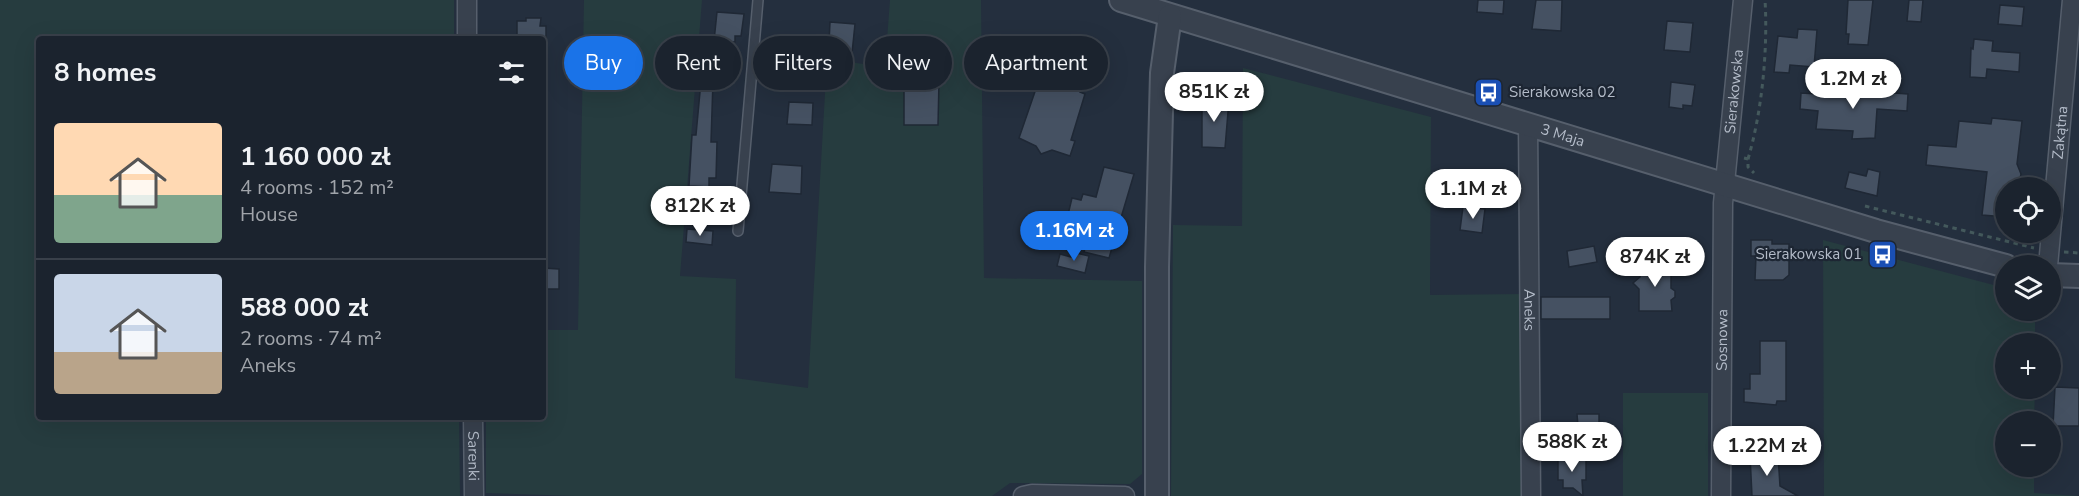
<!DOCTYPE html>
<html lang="en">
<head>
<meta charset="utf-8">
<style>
	:root { --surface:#1b232e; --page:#282f3a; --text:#f1f3f6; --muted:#a0a4aa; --line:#39404a; --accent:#1a73e8 }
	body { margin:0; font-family:"Nunito Sans",sans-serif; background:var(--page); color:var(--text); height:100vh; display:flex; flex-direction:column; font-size:22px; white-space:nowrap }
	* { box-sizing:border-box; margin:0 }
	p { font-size:20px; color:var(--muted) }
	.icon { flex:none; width:33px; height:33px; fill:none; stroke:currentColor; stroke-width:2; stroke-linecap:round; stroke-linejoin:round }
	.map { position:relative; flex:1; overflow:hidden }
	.side { position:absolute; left:36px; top:36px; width:510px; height:384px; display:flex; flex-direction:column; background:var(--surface); border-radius:6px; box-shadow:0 6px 24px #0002,0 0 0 2px var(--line) }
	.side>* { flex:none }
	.guide { position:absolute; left:564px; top:36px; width:570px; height:54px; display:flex; gap:12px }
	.fabs { position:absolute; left:1995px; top:177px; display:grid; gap:12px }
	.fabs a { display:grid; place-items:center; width:66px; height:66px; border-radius:50%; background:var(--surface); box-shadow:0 6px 24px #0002,0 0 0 2px var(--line); font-size:30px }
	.price { position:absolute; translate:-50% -51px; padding:0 14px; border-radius:21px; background:#fff; color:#222; font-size:20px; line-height:39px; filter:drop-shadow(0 2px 3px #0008) }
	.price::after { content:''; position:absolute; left:50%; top:36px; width:18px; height:14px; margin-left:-9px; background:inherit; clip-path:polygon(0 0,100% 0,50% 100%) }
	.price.selected { background:var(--accent); color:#fff }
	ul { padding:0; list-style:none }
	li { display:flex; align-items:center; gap:18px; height:150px; padding:0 18px }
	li+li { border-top:2px solid var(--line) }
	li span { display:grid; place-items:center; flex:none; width:168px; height:120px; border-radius:6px; color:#555 }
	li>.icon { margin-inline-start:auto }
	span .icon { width:72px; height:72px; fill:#fffc; stroke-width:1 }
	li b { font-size:26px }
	h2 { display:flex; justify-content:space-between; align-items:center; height:72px; padding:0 18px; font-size:26px }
	.chip { padding:0 21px; border-radius:27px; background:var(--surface); box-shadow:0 6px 24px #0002,0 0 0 2px var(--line); font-size:21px; line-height:54px }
	.chip.selected { background:var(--accent); color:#fff }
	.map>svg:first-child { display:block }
	.green { fill:#263c3f }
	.building { fill:#455162; stroke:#1f2835; stroke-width:1.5 }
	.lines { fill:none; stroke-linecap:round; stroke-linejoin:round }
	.service-casing { stroke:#565f6c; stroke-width:12 }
	.minor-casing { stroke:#565f6c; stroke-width:21 }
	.tertiary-casing { stroke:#565f6c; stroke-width:26 }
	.path { stroke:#44595c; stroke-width:3; stroke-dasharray:4.5 4.5; stroke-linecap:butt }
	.service { stroke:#38414e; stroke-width:9 }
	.minor { stroke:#38414e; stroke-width:18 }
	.tertiary { stroke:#38414e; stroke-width:22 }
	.labels { text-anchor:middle; stroke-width:4.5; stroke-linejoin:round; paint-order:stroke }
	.poi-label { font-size:15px; fill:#b4bcc9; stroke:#1d2633; text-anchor:start }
	.street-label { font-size:15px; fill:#b4bcc9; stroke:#1d2633 }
</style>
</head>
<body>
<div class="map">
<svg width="2079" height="496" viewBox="0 0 2079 496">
	<rect width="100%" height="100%" fill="#242f3e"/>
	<g class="green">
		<polygon points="0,0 454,0 454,39 39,39 39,417 459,417 460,496 0,496"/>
		<polygon points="584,0 702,0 680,276 736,279 735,378 808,388 827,59 885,67 890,0 981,0 984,278 1142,281 1142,474 1130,484 1010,483 992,496 574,496 486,493 486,417 543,417 543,330 578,330"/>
		<polygon points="1243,68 1431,117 1430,295 1523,294 1524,496 1171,496 1173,225 1242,226"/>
		<polygon points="1823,240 2005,288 2006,310 2035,311 2035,343 2006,344 2006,388 2035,389 2034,421 2006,422 2006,466 2034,467 2034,493 2079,496 1824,496"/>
		<rect x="1623" y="393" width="85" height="103"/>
	</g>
	<g class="building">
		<polygon points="1478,0 1504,0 1503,14 1477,12"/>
		<polygon points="1536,0 1562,0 1561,31 1532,29"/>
		<polygon points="1848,0 1873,0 1868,45 1848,44 1849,34 1846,34"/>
		<polygon points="1909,0 1923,0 1921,22 1907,21"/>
		<polygon points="2000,5 2024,7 2022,26 1998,24"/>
		<polygon points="717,12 744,14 741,36 735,36 735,42 714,41"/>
		<polygon points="526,18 541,18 540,26 546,26 546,39 520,39 520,35 517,35 517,21 526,21"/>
		<polygon points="1667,21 1693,23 1690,52 1664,50"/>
		<polygon points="830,22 855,24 851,63 842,63 842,44 829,43"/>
		<polygon points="1798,29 1817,30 1814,67 1790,65 1789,73 1774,72 1778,36 1797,38"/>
		<polygon points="1974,39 1993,41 1992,51 2020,53 2019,72 1987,69 1986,78 1970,77 1971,48 1973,49"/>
		<polygon points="704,49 718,50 716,81 713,81 711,142 717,142 716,178 709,178 709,187 689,186 692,135 696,135"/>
		<polygon points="769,49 790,51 789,70 768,69"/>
		<polygon points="1045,74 1082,86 1080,92 1085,94 1071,140 1075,141 1070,156 1052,150 1041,154 1036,146 1019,138 1039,80 1043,81"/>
		<polygon points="926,81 939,81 938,125 904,125 904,87 926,87"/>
		<polygon points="1671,82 1695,85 1692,106 1683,105 1683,109 1669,107"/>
		<polygon points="1853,90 1908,94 1907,111 1877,109 1875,138 1852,139 1853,131 1816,129 1818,111 1800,109 1801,93 1852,96"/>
		<polygon points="1202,98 1229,100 1225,148 1202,147"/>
		<polygon points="789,102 813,103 812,125 787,124"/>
		<polygon points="1992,118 2022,121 2017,164 2021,174 2018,188 2006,188 2006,217 1982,215 1987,172 1926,165 1928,145 1956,147 1959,121 1991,124"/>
		<polygon points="772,164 802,166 801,194 769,192"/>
		<polygon points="1104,167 1134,174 1109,258 1084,252 1090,229 1066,223 1072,198 1081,200 1083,194 1096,197"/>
		<polygon points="1868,169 1880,172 1877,196 1845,188 1849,172 1866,176"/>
		<polygon points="1463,207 1485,209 1482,233 1460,230"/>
		<polygon points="687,229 713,231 712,245 686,242"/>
		<polygon points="1751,240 1772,240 1772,244 1789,244 1789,275 1783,280 1755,280 1756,256 1751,256"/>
		<polygon points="1594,246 1597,262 1569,267 1567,251"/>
		<polygon points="1072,252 1089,256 1085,273 1057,266 1060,254 1071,257"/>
		<polygon points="1671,263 1671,288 1675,291 1675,297 1671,300 1672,311 1639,311 1639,289 1633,283 1640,277 1640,265"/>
		<polygon points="543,268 559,269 559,289 543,289"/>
		<rect x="1541" y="297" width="69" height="22"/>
		<polygon points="1760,341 1786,341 1786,401 1777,401 1776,405 1744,402 1744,389 1750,389 1750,374 1760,374"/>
		<polygon points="2055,387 2079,388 2079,426 2053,426"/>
		<polygon points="1577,414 1599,414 1599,426 1578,426"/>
		<polygon points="1600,433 1613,434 1613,455 1600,455"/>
		<polygon points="1750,455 1778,455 1780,486 1798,496 1752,496"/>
		<polygon points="1558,459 1586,459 1586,480 1582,480 1583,496 1573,488 1563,488 1563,480 1558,480"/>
	</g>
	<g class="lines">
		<defs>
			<polyline id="service" points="738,231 758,0"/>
			<g id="minor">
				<polyline points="467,39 467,0"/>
				<path id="s1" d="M1528 124 1531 496"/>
				<path id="s2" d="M2048 266 2072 0"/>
				<path id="s3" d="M473 417 474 496"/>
				<polyline points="1023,496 1032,494 1125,496"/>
				<path id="s4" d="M1721 496 1723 203 1743 0"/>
			</g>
			<g id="tertiary">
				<path id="s5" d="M1121 0 1876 231 2006 266"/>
				<polyline points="2050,275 2079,276"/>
				<polyline points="1157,496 1157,267 1162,73 1170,16"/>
			</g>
		</defs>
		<use href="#service" class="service-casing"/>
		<use href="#minor" class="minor-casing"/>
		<use href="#tertiary" class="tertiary-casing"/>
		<g class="path">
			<polyline points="1744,158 1748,159 1748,167 1754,173"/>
			<path d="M1748 159C1762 112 1768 49 1765 0"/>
			<polyline points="1865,206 2034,248"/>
			<polyline points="2064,252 2079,253"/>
		</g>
		<use href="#service" class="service"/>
		<use href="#minor" class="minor"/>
		<use href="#tertiary" class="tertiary"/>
	</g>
	<defs>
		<symbol id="bus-square" viewBox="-11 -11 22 22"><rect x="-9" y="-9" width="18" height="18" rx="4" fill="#1a4fb4" stroke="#1d2633"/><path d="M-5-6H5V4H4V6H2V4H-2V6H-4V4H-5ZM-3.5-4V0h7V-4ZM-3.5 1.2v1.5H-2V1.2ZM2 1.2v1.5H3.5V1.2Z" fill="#fff"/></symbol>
	</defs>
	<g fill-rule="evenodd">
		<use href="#bus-square" x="1472" y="76" width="33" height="33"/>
		<use href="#bus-square" x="1866" y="238" width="33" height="33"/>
	</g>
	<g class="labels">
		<g class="poi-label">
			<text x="1509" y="97">Sierakowska 02</text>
			<text x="1862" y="259" text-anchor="end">Sierakowska 01</text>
		</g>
		<g class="street-label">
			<text dy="5" stroke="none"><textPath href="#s4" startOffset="405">Sierakowska</textPath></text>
			<text dy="5" stroke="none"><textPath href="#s2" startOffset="134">Zakątna</textPath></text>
			<text dy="5" stroke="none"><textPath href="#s5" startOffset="462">3 Maja</textPath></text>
			<text dy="5" stroke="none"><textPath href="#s1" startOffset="186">Aneks</textPath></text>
			<text dy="5" stroke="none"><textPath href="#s4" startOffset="156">Sosnowa</textPath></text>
			<text dy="5" stroke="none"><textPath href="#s3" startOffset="39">Sarenki</textPath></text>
		</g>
	</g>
</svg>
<div class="fabs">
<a><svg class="icon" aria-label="locate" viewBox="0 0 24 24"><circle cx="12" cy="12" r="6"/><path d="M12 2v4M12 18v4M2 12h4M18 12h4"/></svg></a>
<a><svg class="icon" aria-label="layers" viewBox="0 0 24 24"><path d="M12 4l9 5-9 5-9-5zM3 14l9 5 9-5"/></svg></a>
<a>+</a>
<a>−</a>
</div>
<b class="price" style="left:1853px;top:110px">1.2M zł</b>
<b class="price" style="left:1214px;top:123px">851K zł</b>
<b class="price" style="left:1473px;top:220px">1.1M zł</b>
<b class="price" style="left:700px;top:237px">812K zł</b>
<b class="price selected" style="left:1074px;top:262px">1.16M zł</b>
<b class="price" style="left:1655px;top:288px">874K zł</b>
<b class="price" style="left:1572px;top:473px">588K zł</b>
<b class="price" style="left:1767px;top:477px">1.22M zł</b>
<div class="guide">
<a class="chip selected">Buy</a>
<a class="chip">Rent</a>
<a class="chip">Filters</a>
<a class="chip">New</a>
<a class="chip">Apartment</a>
</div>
<section class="side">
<h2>8 homes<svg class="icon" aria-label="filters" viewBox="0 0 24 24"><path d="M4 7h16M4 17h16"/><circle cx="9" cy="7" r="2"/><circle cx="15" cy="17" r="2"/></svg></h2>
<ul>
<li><span style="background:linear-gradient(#ffd9b3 60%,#7fa58c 0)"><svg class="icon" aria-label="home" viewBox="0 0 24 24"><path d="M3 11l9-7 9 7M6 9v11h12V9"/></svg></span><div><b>1 160 000 zł</b><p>4 rooms · 152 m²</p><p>House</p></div></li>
<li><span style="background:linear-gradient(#c9d6e8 65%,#b9a48a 0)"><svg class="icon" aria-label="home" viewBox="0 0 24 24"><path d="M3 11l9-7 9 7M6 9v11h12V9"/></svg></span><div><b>588 000 zł</b><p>2 rooms · 74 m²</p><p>Aneks</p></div></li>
</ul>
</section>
</div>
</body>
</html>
